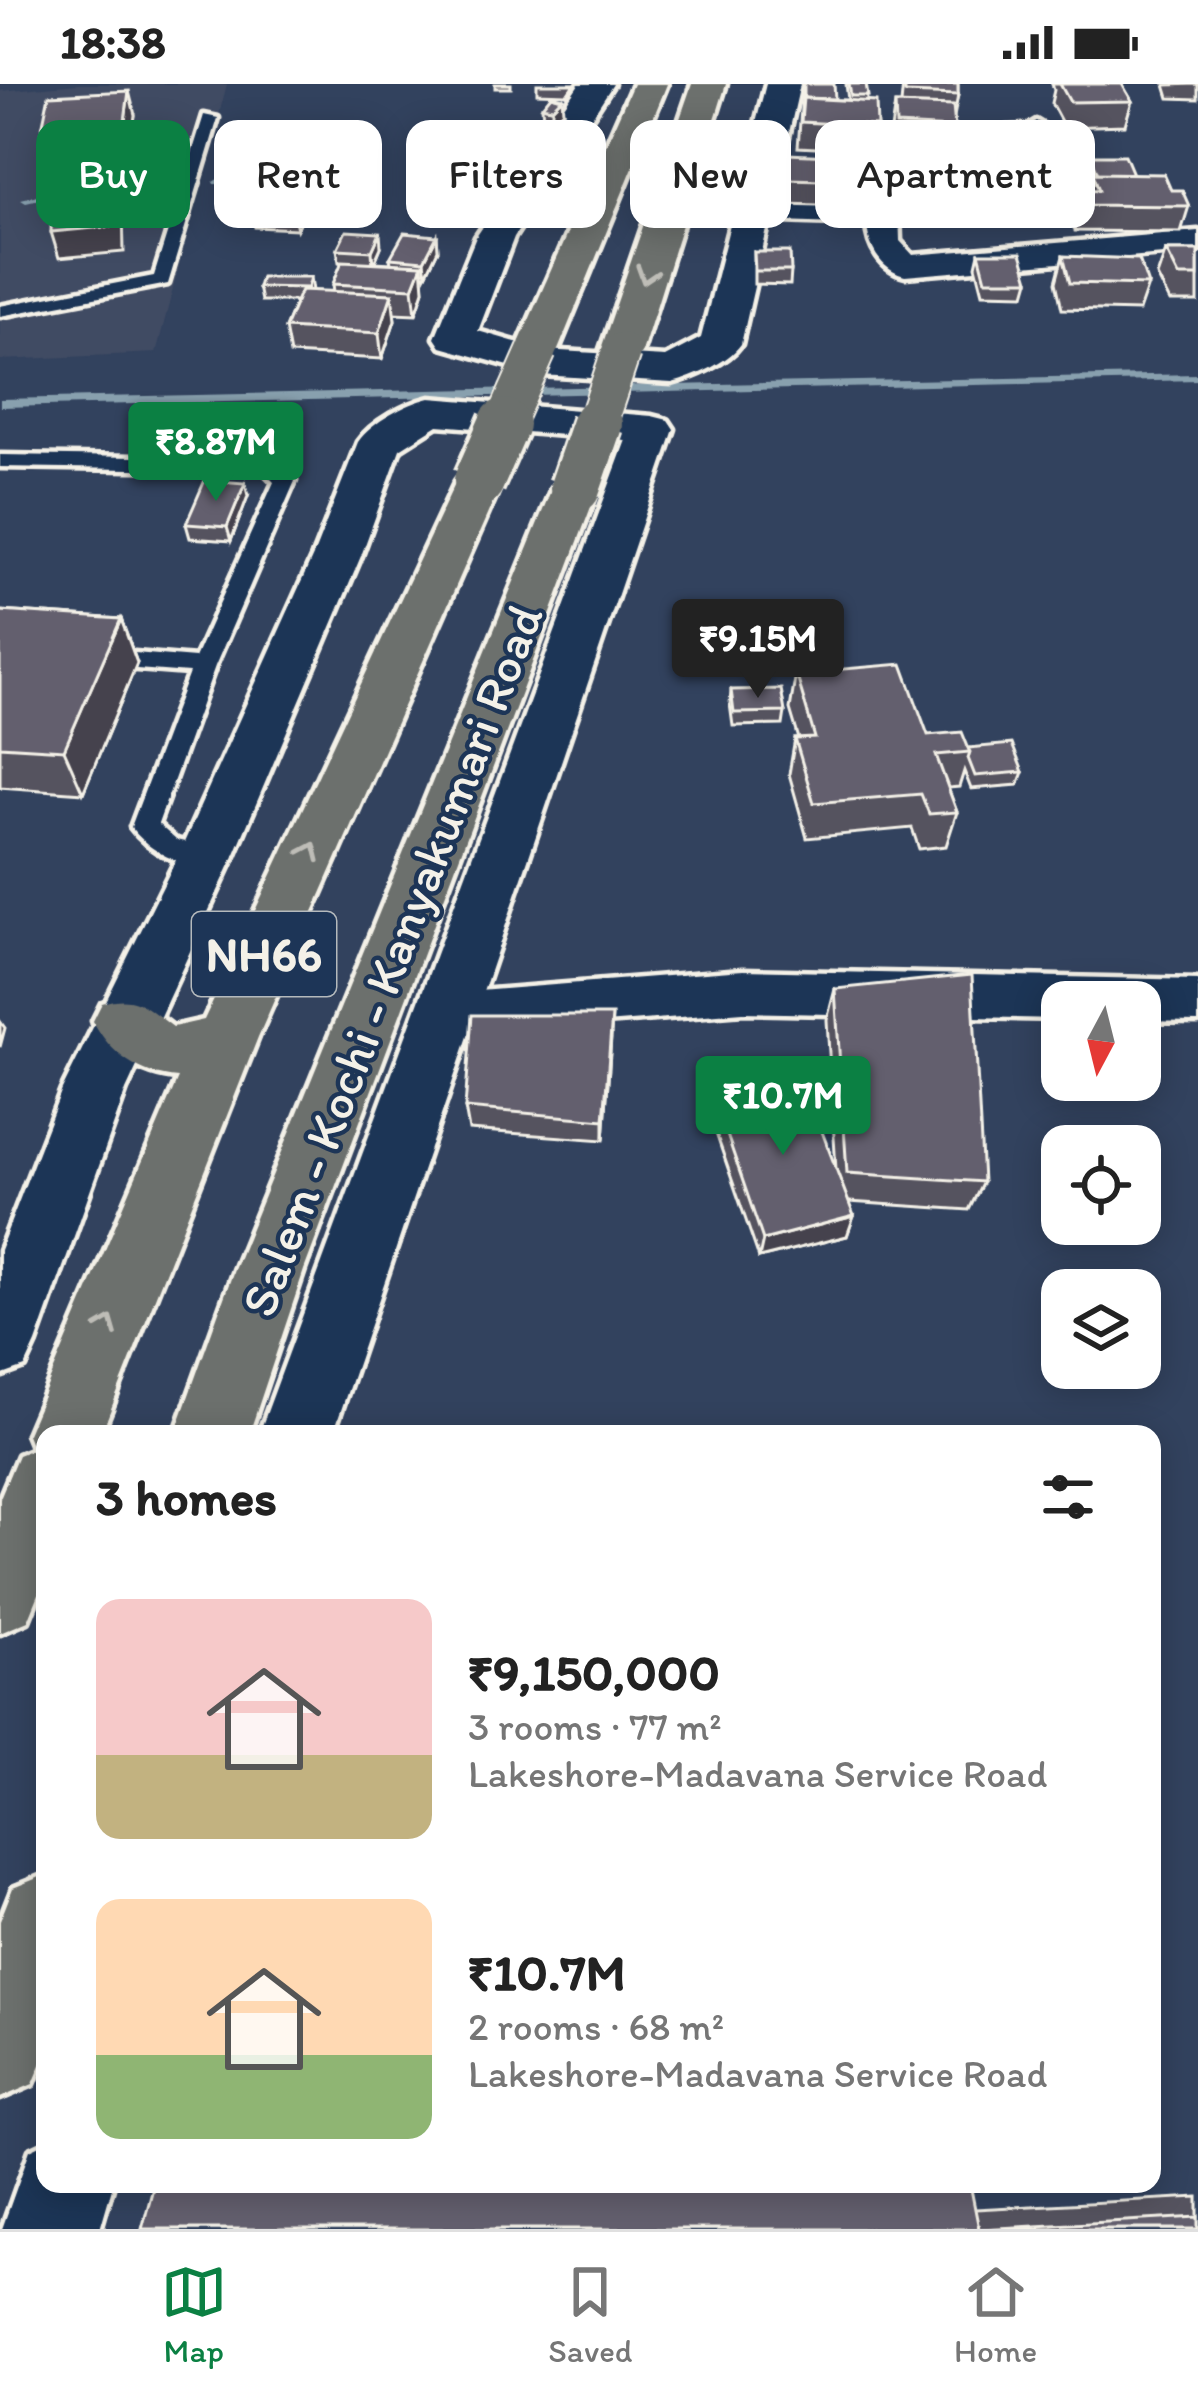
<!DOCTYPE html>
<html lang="en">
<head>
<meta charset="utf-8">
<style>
	:root { --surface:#fff; --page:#f2f2f2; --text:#222; --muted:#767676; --line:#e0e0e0; --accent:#0b8043 }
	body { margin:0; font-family:Itim,sans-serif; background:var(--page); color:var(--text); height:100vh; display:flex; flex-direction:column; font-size:45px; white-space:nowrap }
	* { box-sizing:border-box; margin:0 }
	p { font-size:39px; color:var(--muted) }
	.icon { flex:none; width:66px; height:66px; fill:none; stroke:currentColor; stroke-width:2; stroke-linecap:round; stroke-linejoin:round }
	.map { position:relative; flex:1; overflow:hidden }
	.sheet { position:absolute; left:36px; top:1341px; width:1125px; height:768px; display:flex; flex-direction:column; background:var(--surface); border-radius:24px; box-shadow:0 6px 30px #0003 }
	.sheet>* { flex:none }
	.top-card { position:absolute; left:36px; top:36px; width:1128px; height:108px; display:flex; gap:24px }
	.needle { width:78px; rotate:187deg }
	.buttons { position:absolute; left:1041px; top:897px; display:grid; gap:24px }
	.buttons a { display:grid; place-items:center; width:120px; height:120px; border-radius:24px; background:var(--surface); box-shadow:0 6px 30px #0003; font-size:60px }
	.price { position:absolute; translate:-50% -102px; padding:0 27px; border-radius:12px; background:var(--accent); color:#fff; font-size:39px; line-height:78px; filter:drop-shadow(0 3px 6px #0008) }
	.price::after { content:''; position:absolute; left:50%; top:72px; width:36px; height:27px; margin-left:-18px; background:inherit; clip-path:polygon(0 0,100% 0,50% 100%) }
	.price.current { background:#222; color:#fff }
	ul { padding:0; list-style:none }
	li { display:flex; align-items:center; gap:36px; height:300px; padding:0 60px }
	li span { display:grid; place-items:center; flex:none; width:336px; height:240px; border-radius:24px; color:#555 }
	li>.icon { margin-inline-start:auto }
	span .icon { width:144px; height:144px; fill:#fffc; stroke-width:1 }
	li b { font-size:51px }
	h2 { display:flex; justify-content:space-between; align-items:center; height:144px; padding:0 60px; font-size:51px }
	.tag { padding:0 42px; border-radius:24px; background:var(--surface); box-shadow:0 6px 30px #0003; font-size:42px; line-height:108px }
	.tag.current { background:var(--accent); color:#fff }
	.status { display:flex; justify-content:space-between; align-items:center; height:84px; padding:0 60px; background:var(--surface); direction:ltr }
	.status svg { height:33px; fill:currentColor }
	.menu { display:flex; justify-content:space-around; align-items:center; height:168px; border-top:3px solid var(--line); background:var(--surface); font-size:33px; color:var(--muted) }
	.menu a { display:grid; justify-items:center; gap:6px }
	.menu .current { color:var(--accent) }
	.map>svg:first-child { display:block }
	.built { fill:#414b63 }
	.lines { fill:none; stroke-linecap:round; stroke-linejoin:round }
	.stream { fill:#88a0ae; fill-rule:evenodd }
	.service-casing { stroke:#f4f1e8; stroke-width:9 }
	.minor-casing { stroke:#f4f1e8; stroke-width:9 }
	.tertiary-casing { stroke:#f4f1e8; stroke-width:9 }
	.trunk-casing { stroke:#f4f1e8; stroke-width:9 }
	.service { fill:#1d3557; fill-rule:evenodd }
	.minor { fill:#1d3557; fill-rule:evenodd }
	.tertiary { fill:#1d3557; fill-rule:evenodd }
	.trunk { fill:#6c706d; fill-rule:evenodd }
	.trunk-bridge-far1-casing { stroke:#f4f1e8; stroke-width:42; stroke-linecap:butt }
	.trunk-bridge-casing { stroke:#f4f1e8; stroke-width:57; stroke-linecap:butt }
	.trunk-bridge-far1 { stroke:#6c706d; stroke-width:38 }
	.trunk-bridge { stroke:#6c706d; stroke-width:50 }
	.wall { fill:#55525f; stroke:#f4f1e8; stroke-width:3 }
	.shaded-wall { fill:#45424d; stroke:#f4f1e8; stroke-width:3 }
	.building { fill:#635f6e; stroke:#f4f1e8; stroke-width:3 }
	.oneway { stroke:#bebdb7 }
	.labels { text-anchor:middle; stroke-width:9; stroke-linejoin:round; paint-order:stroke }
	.shield { fill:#1d3557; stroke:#b4b9bc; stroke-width:3 }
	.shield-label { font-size:48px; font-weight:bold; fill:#f4f1e8 }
	.street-label { font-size:51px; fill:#f4f1e8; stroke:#1d3557 }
</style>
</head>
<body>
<div class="status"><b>18:38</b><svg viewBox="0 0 49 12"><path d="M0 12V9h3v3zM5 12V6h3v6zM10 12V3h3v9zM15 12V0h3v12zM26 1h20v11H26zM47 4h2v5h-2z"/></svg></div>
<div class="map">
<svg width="1198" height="2145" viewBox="0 0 1198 2145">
	<rect width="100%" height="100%" fill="#32425e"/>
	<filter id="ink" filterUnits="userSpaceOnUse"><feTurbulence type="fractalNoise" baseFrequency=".00833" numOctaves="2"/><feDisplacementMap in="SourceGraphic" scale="24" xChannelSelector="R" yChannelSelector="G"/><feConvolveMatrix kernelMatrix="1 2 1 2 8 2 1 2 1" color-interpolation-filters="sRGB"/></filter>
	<g filter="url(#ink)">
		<polygon class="built" points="79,0 227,0 156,269 0,276 0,7"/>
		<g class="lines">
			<g class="stream">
				<polygon points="128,89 174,96 169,99 128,95 26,118 21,115"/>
				<polygon points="218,95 241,95 246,98 241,101 214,100 213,98"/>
				<polygon points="1198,290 1198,296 0,323 0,315"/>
			</g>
			<defs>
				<g id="service">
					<polygon points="204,31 218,34 168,200 0,232 0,222 154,192"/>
					<path d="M0 371 269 375 295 397 215 582 158 740 176 756 215 765 219 772 215 779C184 786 149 768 131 743L189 589 98 582 86 574 98 566 195 574 274 398 263 387 0 383Z"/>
				</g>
				<g id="minor">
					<path d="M1036 37 1051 46 1070 92 1065 99 898 98 900 157 913 171 1198 147V167L905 192C881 186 868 163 867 140L753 136 737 126 753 116 867 121V98L750 93 745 86 761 77 1034 81 1021 46Z"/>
					<polygon points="743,886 1198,896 1198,938 1140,937 1140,918 1062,918 1062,935 743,928 441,952 422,946 414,931 422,916 441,910"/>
				</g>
				<g id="tertiary">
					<path d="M579 0H613L514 153 478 247 543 266 665 273 701 254 766 0H800L741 260C727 279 695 293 672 299L541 291 441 263 435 254 476 153Z"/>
					<path d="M430 314 652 332 668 336 674 345 333 1350H259L626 356 438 341 400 365 361 472 234 772 126 1006 36 1259 25 1283 0 1292V1166L62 1006 178 772 313 472 358 358C372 338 406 320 430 314Z"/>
					<polygon points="45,2059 45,2100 113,2100 100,2145 2,2145 30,2066"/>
				</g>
				<g id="trunk">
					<polygon points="633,0 667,0 558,266 552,275 537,278 522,275 516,266"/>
					<polygon points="692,0 726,0 642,268 636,277 621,280 606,277 600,268"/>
					<path d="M479 383 495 387 502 397 258 953 101 1350H45V1495L28 1537 0 1549V1414L18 1371 33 1365 27 1350 178 994C140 991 110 970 93 937L102 919C136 908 147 924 173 943L204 936 456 397 463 387Z"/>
					<polygon points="575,390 591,394 598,404 304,1186 249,1350 175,1350 234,1186 552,404 559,394"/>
					<polygon points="45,1791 45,1971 33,2000 0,2014 0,1837 13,1804"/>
				</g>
			</defs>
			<use href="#service" class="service-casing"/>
			<use href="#minor" class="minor-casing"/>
			<use href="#tertiary" class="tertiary-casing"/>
			<use href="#trunk" class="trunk-casing"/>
			<use href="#service" class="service"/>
			<use href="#minor" class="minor"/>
			<use href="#tertiary" class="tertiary"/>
			<use href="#trunk" class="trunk"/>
			<defs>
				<g id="trunk-bridge-far1">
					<polyline points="503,343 537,266"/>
					<polyline points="596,343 621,268"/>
				</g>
				<g id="trunk-bridge">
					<polyline points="479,397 504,340"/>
					<polyline points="575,404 597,340"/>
				</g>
			</defs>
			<use href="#trunk-bridge-far1" class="trunk-bridge-far1-casing"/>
			<use href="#trunk-bridge" class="trunk-bridge-casing"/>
			<use href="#trunk-bridge-far1" class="trunk-bridge-far1"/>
			<use href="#trunk-bridge" class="trunk-bridge"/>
		</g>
		<g class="wall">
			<rect x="495" y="0" width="16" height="4"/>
			<polygon points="537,0 574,0 567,10 537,9"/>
			<polygon points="803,0 835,16 848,16 846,0 866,0 867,17 877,42 873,67 798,63"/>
			<polygon points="903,0 958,0 958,11 954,33 955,44 950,69 892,66 891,45 895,20 901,20"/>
			<polygon points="1052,0 1122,0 1132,17 1125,41 1064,43 1051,19 1054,6"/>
			<polygon points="1198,0 1198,15 1169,14 1165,1"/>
			<polygon points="542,22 563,27 552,36 543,35"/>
			<polygon points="135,31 130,69 49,74 41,49"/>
			<polygon points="968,43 1037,57 1034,70 978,74 965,56"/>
			<polygon points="787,70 855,97 851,122 785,120"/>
			<polygon points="1091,71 1171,106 1189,122 1181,148 1075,147 1069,131 1076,105 1088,105 1091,95 1088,84"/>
			<polygon points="275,84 266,101 247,100 244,87"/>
			<polygon points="908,103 969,110 964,133 941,140 906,116"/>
			<polygon points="695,112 687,128 671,127 672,113"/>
			<polygon points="307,124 297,145 255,143 252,129"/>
			<polygon points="437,152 438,166 426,191 423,191 424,206 416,230 394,229 395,236 382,275 290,270 285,244 296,217 261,217 258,203 311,193 313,207 334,208 333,200 342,179 339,178 337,165 381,163 375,178 391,179 390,174"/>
			<polygon points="1166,166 1198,166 1198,218 1170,218 1157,192"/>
			<polygon points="754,168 791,187 790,201 754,200"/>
			<polygon points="979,169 1029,196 1025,210 983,209 976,182"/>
			<polygon points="1063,172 1148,201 1139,227 1062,225 1056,198"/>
			<polygon points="248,412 231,457 190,454 186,440"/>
			<polygon points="0,527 121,535 137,579 83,709 0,703"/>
			<polygon points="796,589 928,651 968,664 1023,688 1018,701 971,705 964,687 959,703 948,704 957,728 946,762 919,765 912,744 807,754 789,690 795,655 799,655 790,625"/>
			<polygon points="731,606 785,628 783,641 733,642 730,620"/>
			<polygon points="835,905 983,1098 969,1126 848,1118 854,1132 847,1152 759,1174 710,1032 713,1010 836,1086 827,936"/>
			<polygon points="611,953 604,1056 469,1046 465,1024"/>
			<polygon points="1198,2113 1198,2145 142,2145 975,2125"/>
		</g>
		<g class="shaded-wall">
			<polygon points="129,7 135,31 130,69 124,44"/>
			<polygon points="562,14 563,27 552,36 552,24"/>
			<polygon points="273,71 275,84 266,101 264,88"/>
			<polygon points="696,99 695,112 687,128 688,115"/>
			<polygon points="116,100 123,125 124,168 59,174 51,148"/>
			<polygon points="305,110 307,124 297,145 294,132"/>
			<polygon points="969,110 964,133 941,140 944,127 958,113"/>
			<polygon points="380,149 381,163 373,181 372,167"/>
			<polygon points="437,152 438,166 426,191 424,177"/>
			<polygon points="422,181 424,206 416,230 413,204"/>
			<polygon points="392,210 395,236 382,275 379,249"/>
			<polygon points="245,399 248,412 231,457 227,443"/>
			<polygon points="121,535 137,579 83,709 64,666"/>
			<polygon points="612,931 611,953 604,1056 604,1036"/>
			<polygon points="0,937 5,944 0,963"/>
			<polygon points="854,1132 847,1152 759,1174 763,1156"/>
		</g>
		<g class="building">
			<polygon points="804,0 834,0 835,15 804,14"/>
			<polygon points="849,0 866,0 868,12 851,12"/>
			<polygon points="905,0 958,0 958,11 905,9"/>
			<polygon points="1060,0 1122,0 1132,17 1070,18"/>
			<polygon points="129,7 124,44 41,49 49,11"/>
			<polygon points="551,11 562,14 552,24 542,22"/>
			<polygon points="803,14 876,18 877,42 801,38"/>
			<polygon points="895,20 953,22 955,44 896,41"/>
			<polygon points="1023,39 1037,57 981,61 968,43"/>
			<polygon points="253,70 273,71 264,88 244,87"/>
			<polygon points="787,70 853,73 855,97 788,95"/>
			<polygon points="1091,71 1125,71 1133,90 1098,90"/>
			<polygon points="1093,89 1164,90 1171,106 1182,106 1189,122 1082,121 1076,105 1099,106"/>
			<polygon points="932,96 950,107 960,104 969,110 958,113 967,120 944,127 908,103"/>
			<polygon points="681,98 696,99 688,115 672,113"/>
			<polygon points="116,100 117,142 51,148 52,106"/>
			<polygon points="264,108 305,110 294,132 252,129"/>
			<polygon points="346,147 380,149 372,167 337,165"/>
			<polygon points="404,149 437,152 424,177 390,174"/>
			<polygon points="1166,166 1198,166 1198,192 1179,192"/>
			<polygon points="754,168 790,168 791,187 755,187"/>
			<polygon points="979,169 1021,169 1029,196 986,196"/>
			<polygon points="1063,172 1139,175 1148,201 1070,199"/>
			<polygon points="342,177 422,181 413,204 333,200"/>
			<polygon points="261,193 311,193 308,204 258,203"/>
			<polygon points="301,206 392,210 379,249 285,244"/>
			<polygon points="205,396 245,399 227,443 186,440"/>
			<polygon points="0,527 121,535 64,666 0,662"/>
			<polygon points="902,580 928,651 962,648 970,668 936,671 957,728 929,730 921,710 814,719 795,655 815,654 796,589"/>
			<polygon points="781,605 785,628 734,629 731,606"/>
			<polygon points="1012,660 1023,688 975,692 968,674 970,668 968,664"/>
			<polygon points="972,891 983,1098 847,1089 835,905"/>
			<polygon points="472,931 612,931 604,1036 465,1024"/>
			<polygon points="802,995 854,1132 763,1156 713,1010"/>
			<polygon points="154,2100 970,2100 979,2145 1198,2133 1198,2145 142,2145"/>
		</g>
		<defs><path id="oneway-chevron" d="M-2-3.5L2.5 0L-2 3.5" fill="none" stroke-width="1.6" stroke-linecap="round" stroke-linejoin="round" transform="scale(3)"/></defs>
		<g class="oneway">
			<use href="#oneway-chevron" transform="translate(646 191) rotate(108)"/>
			<use href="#oneway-chevron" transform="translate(311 767) rotate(-66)"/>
			<use href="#oneway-chevron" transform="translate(108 1241) rotate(-68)"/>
		</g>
	</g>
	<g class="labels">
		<rect class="shield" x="192" y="828" width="144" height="84" rx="9"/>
		<g class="shield-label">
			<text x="264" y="887">NH66</text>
		</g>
		<g class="street-label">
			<text transform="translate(391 876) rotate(-69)" y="18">Salem - Kochi - Kanyakumari Road</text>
		</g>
	</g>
</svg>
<div class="buttons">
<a><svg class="needle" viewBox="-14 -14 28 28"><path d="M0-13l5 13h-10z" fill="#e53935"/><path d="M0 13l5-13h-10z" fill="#767676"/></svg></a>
<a><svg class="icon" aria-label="locate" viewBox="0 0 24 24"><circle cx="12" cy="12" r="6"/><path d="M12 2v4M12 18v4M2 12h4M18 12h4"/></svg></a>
<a><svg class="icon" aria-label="layers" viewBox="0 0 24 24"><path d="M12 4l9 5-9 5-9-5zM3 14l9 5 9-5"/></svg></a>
</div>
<b class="price" style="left:216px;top:420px">₹8.87M</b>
<b class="price current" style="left:758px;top:617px">₹9.15M</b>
<b class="price" style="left:783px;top:1074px">₹10.7M</b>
<div class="top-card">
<a class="tag current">Buy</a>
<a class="tag">Rent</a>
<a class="tag">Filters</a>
<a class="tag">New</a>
<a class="tag">Apartment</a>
</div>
<section class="sheet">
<h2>3 homes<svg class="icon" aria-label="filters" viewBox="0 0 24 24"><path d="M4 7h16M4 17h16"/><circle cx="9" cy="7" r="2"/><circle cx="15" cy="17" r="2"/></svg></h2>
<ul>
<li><span style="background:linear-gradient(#f6c9c9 65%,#c2b280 0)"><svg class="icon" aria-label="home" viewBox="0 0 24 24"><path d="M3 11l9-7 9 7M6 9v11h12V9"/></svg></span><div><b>₹9,150,000</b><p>3 rooms · 77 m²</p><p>Lakeshore-Madavana Service Road</p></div></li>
<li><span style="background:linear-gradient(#ffd9b3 65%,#8fb573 0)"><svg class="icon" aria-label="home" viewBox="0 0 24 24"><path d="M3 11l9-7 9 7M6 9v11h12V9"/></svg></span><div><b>₹10.7M</b><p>2 rooms · 68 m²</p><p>Lakeshore-Madavana Service Road</p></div></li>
</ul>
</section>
</div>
<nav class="menu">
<a class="current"><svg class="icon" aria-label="map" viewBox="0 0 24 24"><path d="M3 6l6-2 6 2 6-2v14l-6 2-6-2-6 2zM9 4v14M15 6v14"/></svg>Map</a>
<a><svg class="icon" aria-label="saved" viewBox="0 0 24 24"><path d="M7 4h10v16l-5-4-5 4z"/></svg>Saved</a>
<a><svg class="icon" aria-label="home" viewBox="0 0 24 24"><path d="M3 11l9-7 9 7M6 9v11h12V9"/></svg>Home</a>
</nav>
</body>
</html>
